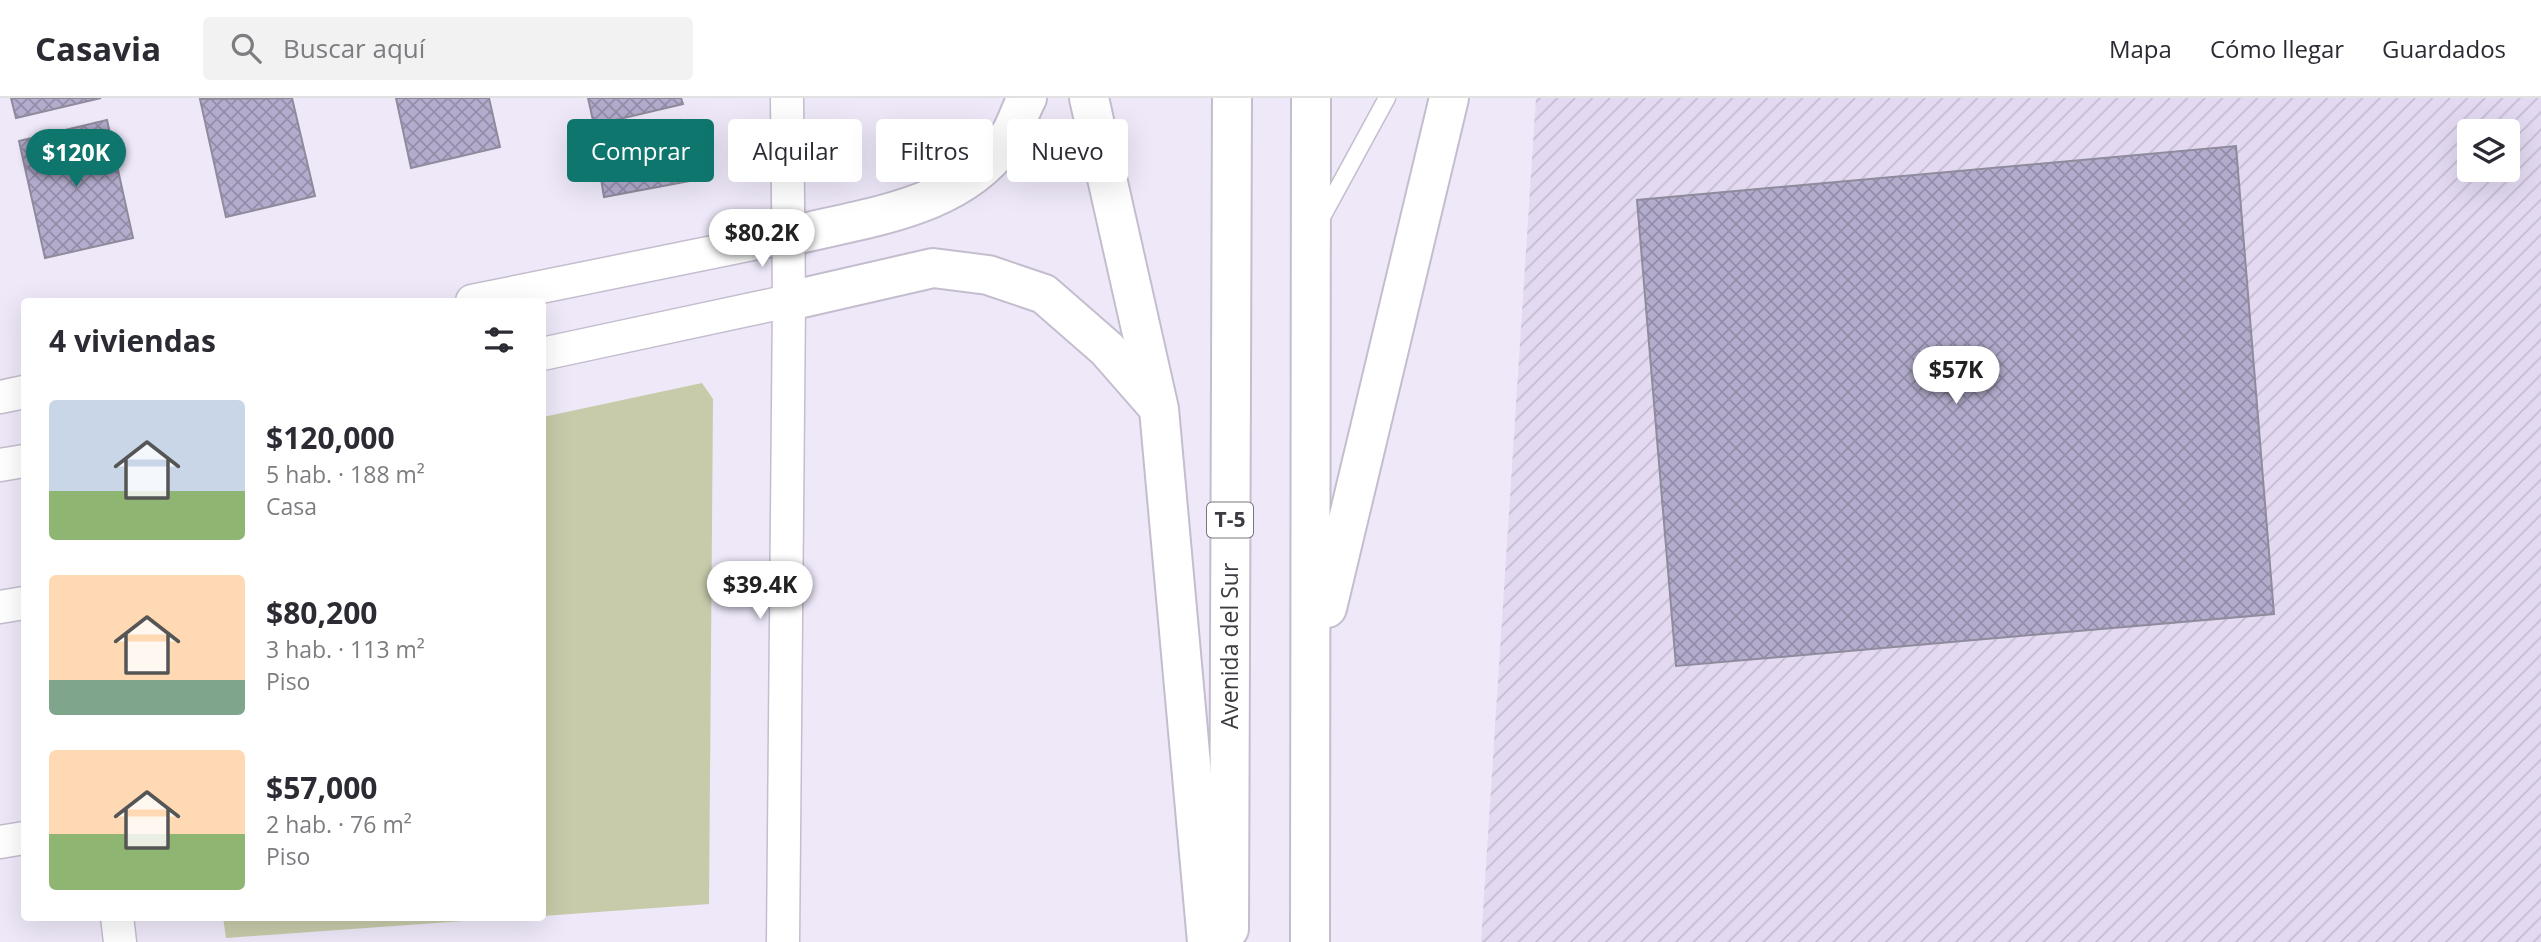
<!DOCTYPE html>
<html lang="es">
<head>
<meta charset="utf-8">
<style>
	:root { --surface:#fff; --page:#f2f2f3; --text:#2b2b33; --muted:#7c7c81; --line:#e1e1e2; --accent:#0f766e }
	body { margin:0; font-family:"Open Sans",sans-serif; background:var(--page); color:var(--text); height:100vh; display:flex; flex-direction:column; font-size:26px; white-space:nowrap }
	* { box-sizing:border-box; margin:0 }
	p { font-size:23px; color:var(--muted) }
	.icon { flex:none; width:38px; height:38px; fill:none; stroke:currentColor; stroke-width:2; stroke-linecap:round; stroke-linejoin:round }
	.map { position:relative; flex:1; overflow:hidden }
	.side { position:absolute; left:21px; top:200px; width:525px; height:623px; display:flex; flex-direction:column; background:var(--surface); border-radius:7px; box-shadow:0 7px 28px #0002 }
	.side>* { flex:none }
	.banner { position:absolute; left:567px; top:21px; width:665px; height:63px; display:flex; gap:14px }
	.controls { position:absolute; left:2457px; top:21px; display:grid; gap:14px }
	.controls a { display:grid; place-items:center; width:63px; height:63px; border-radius:7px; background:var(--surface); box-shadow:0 7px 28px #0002; font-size:35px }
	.price { position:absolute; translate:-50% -60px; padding:0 16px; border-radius:24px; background:#fff; color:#222; font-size:23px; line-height:46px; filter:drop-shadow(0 2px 4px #0008) }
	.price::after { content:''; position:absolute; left:50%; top:42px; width:21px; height:16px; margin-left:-10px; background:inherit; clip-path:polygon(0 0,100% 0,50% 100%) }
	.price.selected { background:var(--accent); color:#fff }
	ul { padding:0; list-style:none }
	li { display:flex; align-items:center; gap:21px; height:175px; padding:0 28px }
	li span { display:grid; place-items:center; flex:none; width:196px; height:140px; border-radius:7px; color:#555 }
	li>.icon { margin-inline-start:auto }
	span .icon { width:84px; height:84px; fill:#fffc; stroke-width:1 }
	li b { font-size:30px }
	h2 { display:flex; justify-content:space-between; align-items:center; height:84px; padding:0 28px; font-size:30px }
	.tag { padding:0 24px; border-radius:7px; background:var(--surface); box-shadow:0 7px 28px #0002; font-size:24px; line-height:63px }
	.tag.selected { background:var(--accent); color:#fff }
	header { display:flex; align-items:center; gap:42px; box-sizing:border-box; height:98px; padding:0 35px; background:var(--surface); border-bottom:2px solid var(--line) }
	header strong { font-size:33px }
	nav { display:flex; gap:38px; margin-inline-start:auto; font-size:24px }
	.search { width:490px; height:63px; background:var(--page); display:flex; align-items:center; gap:18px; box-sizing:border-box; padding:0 24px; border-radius:7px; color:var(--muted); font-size:26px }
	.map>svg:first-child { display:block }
	.industrial { fill:url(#industrial-furrows); fill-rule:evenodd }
	.pitch { fill:#c7cbaa }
	.building { fill:url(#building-cross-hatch); stroke:#8f8b9c; stroke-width:2 }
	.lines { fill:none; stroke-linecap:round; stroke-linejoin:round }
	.lane-casing { stroke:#c4bdce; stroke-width:19 }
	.street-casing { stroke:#c4bdce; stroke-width:35 }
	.highway-casing { stroke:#c4bdce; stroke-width:42 }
	.lane { stroke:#fff; stroke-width:16 }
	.street { stroke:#fff; stroke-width:32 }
	.highway { stroke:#fff; stroke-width:38 }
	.labels { text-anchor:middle; stroke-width:5; stroke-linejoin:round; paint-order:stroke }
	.shield { fill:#fff; stroke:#77757a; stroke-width:2 }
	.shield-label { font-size:21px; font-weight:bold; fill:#3d3a41 }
	.street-label { font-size:23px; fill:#3d3a41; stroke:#fff }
</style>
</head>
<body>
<header>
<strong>Casavia</strong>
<div class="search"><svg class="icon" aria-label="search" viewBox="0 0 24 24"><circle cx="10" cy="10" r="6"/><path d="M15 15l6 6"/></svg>Buscar aquí</div>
<nav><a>Mapa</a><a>Cómo llegar</a><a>Guardados</a></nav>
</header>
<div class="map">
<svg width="2541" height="844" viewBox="0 0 2541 844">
	<defs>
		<pattern id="industrial-furrows" width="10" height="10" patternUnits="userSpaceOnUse" patternTransform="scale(1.75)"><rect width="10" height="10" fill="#e3daf2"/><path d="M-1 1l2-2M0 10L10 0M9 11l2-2" fill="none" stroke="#c4bcd1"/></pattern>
		<pattern id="building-cross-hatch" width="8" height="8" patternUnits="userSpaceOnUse" patternTransform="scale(1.75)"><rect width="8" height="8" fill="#b4accd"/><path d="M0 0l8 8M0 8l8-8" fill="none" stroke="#948da8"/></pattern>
	</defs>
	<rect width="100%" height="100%" fill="#eee8f9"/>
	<path class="industrial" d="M1536 0H2541V844H1481ZM2469 33H2508V72H2469Z"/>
	<g class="pitch">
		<polygon points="702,285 713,301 709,806 543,818 543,319"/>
		<polygon points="223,819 522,819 226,840"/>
	</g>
	<g class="building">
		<polygon points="11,0 101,0 16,20"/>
		<polygon points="292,0 315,98 226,119 200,1"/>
		<polygon points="396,0 489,0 500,49 411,70"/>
		<polygon points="588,0 681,0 683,6 594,27"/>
		<polygon points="107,22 133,140 45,160 19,43"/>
		<polygon points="680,22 690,83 604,99 594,37"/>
		<polygon points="2236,48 2274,516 1676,568 1637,102"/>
	</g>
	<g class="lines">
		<defs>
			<polyline id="lane" points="1321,121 1387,0"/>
			<g id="street">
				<polyline points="472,203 787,139"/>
				<polyline points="542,256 789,203"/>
				<polyline points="0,299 24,294"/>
				<polyline points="0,367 24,363"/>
				<polyline points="0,509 24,505"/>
				<polyline points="0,744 24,740"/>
				<polyline points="117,819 120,844"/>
				<polyline points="783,844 789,203 787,0"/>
			</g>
			<g id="highway">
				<polyline points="1089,0 1159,311 1207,844"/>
				<path d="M787 139C865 119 966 111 1011 35 1017 24 1021 11 1027 0"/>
				<polyline points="789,203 933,170 988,177 1044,196 1107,251 1156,307"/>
				<polyline points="1327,510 1449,0"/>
				<polyline points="1229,831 1232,0"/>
				<polyline points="1310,844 1311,0"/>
			</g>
		</defs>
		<use href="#lane" class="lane-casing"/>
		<use href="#street" class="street-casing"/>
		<use href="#highway" class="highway-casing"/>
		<use href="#lane" class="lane"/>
		<use href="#street" class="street"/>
		<use href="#highway" class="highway"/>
	</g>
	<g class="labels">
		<rect class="shield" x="1207" y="404.5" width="46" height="35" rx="5"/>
		<g class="shield-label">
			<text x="1230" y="429">T-5</text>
		</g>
		<g class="street-label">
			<text transform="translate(1230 548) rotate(-90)" y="8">Avenida del Sur</text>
		</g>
	</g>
</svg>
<div class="controls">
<a><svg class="icon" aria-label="layers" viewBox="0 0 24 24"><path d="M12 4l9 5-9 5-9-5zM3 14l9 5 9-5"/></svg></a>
</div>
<b class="price selected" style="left:76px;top:91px">$120K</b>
<b class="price" style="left:762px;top:171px">$80.2K</b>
<b class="price" style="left:1956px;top:308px">$57K</b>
<b class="price" style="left:760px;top:523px">$39.4K</b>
<div class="banner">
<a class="tag selected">Comprar</a>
<a class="tag">Alquilar</a>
<a class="tag">Filtros</a>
<a class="tag">Nuevo</a>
</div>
<section class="side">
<h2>4 viviendas<svg class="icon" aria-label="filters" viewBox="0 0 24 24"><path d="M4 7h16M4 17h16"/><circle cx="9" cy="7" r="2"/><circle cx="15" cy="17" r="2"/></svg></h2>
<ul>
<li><span style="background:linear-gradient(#c9d6e8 65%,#8fb573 0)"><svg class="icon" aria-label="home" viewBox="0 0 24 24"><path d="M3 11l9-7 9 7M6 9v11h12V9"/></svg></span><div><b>$120,000</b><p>5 hab. · 188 m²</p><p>Casa</p></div></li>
<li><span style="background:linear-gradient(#ffd9b3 75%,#7fa58c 0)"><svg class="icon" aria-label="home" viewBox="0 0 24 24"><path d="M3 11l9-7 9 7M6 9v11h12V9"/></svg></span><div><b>$80,200</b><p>3 hab. · 113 m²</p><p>Piso</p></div></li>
<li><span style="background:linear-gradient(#ffd9b3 60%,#8fb573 0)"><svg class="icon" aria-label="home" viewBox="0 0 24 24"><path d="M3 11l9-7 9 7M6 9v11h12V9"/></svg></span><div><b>$57,000</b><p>2 hab. · 76 m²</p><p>Piso</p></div></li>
</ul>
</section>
</div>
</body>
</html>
